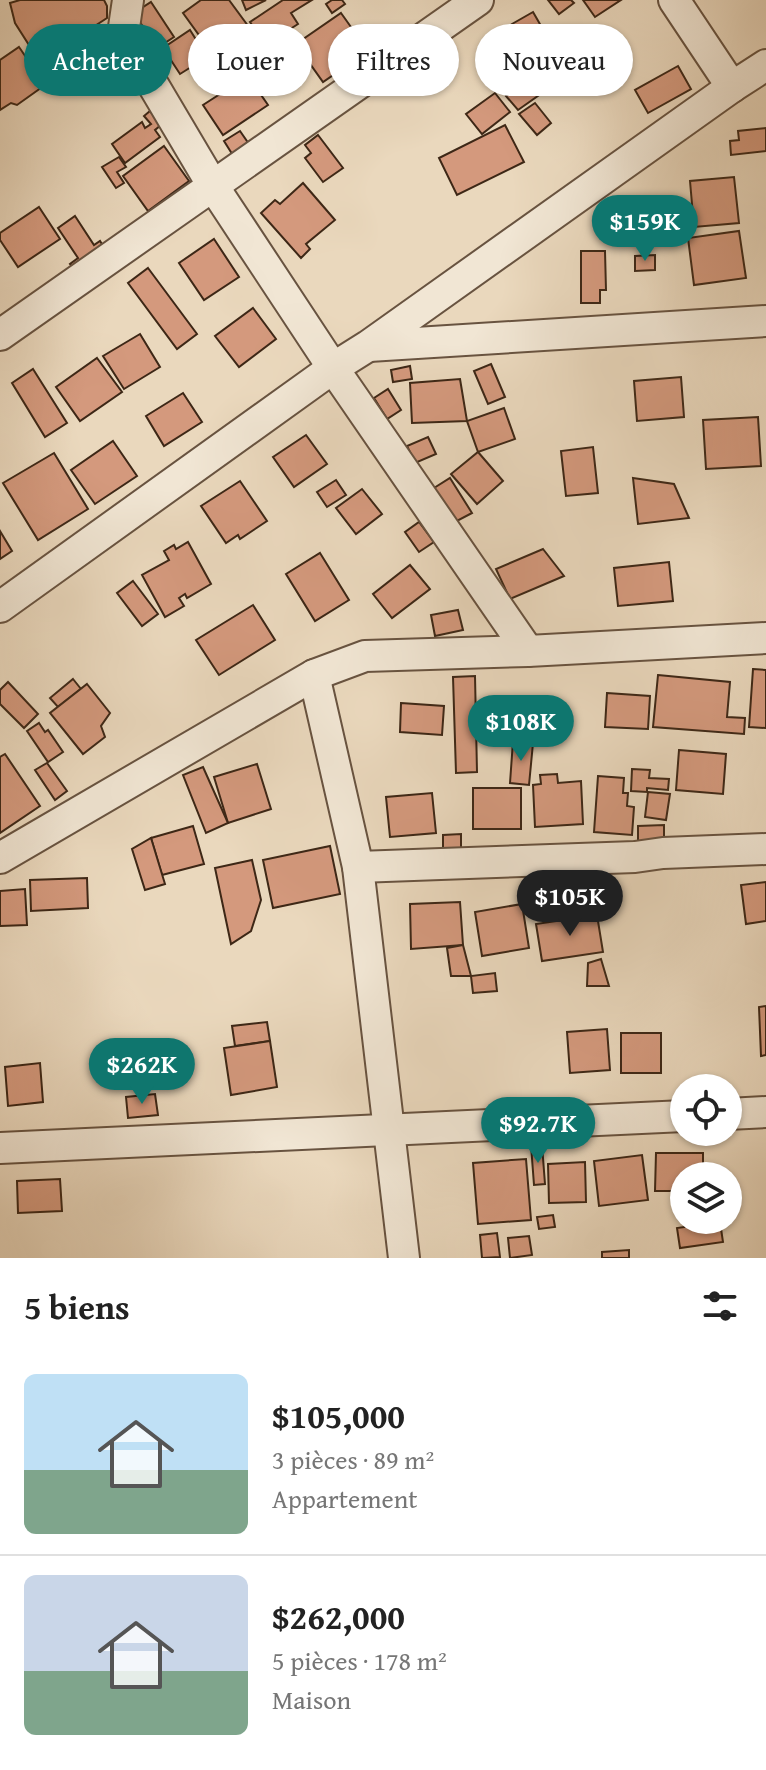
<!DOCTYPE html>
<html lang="fr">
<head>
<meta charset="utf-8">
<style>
	:root { --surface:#fff; --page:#f2f2f2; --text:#222; --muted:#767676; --line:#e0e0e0; --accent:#0f766e }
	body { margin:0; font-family:"Gentium Book Plus",serif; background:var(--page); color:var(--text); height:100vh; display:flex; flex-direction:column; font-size:30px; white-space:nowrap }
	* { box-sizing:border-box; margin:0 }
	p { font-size:26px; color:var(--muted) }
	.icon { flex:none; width:44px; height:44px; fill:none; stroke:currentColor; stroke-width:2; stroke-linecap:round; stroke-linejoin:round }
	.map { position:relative; height:1258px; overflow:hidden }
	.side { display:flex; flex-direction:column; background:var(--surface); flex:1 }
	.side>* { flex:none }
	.banner { position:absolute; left:24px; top:24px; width:718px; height:72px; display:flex; gap:16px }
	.buttons { position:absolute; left:670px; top:1074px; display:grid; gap:16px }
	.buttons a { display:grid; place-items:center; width:72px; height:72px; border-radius:50%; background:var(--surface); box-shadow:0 2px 6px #0004; font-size:40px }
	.price { position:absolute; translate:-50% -68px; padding:0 18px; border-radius:28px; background:var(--accent); color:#fff; font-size:26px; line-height:52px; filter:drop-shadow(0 2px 4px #0008) }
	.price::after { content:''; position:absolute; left:50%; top:48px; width:24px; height:18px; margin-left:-12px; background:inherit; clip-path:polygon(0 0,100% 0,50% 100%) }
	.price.current { background:#222; color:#fff }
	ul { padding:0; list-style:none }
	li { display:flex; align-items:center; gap:24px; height:200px; padding:0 24px }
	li+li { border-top:2px solid var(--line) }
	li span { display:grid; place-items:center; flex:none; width:224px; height:160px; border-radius:12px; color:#555 }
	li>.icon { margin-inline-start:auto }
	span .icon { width:96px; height:96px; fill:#fffc; stroke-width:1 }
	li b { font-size:34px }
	h2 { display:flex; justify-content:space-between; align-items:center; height:96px; padding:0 24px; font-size:34px }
	.tag { padding:0 28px; border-radius:36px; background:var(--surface); box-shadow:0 2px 6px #0004; font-size:28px; line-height:72px }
	.tag.current { background:var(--accent); color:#fff }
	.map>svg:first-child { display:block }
	.building { fill:#d4997d; stroke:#3d2716; stroke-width:2 }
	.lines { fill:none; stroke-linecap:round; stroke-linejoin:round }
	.minor-casing { stroke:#685340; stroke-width:34 }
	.minor { stroke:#f1e6d4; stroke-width:30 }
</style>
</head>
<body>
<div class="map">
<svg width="766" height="1258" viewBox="0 0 766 1258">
	<rect width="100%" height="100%" fill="#ead8bd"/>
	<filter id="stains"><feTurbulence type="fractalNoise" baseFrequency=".0025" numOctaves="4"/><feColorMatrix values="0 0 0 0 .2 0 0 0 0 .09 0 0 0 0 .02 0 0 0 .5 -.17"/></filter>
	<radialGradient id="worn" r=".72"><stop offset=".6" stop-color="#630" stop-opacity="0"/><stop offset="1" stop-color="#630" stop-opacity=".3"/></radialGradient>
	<g class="building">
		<polygon points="20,0 104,0 107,6 107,18 81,35 86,42 97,36 102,45 50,78 15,23 10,3"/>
		<polygon points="201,0 229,0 254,34 217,60 183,13"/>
		<polygon points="242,0 266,0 246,10"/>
		<polygon points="283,0 312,0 291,13 298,24 270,42 265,35 261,38 250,22"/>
		<polygon points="332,0 342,0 345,4 332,13 326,4"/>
		<polygon points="548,0 571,0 574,3 559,14"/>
		<polygon points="583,0 621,0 595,17"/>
		<polygon points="151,2 174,37 157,48 134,13"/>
		<polygon points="533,12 556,52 504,82 487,54 519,35 512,24"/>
		<polygon points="341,13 368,51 323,82 296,44"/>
		<polygon points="190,30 207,57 180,74 163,48"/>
		<polygon points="574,41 587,57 542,93 529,77"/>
		<polygon points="19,47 45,85 17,105 11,103 0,110 0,60"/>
		<polygon points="678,66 691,89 648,113 635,90"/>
		<polygon points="248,76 268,105 223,135 203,105"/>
		<polygon points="529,77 542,93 518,110 506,96"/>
		<polygon points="495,93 510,112 482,134 466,114"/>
		<polygon points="535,103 551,123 537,135 519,114"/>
		<polygon points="150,111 161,125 155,130 160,137 125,163 112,144 142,122 145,128 151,124 144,116"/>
		<polygon points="505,125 524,162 457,195 439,158"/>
		<polygon points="766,128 766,151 731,155 730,141 739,140 738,131"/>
		<polygon points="240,131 251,147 234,157 224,141"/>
		<polygon points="318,135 343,168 323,182 305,158 311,153 305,145"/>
		<polygon points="164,146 189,181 148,211 123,176"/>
		<polygon points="119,157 126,167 117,172 124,183 116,188 102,167"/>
		<polygon points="734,177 739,223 694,227 690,181"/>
		<polygon points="303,183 335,220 306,244 310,249 301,258 261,213 275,200 280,204"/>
		<polygon points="39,207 60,239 18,267 0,240 0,233"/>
		<polygon points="75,216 94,245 100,241 108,254 78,274 70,264 78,258 58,228"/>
		<polygon points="739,231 746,278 694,285 688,238"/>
		<polygon points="214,239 239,277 204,300 179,263"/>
		<polygon points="581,251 605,251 606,290 600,290 600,303 581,303"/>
		<polygon points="655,255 655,270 635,271 635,256"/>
		<polygon points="148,268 197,334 177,349 128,283"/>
		<polygon points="253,308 276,339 239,367 215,336"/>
		<polygon points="140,334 160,367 124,389 103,356"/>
		<polygon points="97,358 122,392 80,421 56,387"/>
		<polygon points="491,364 505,397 488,404 474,371"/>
		<polygon points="410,366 412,379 393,382 391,370"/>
		<polygon points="33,369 67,423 45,437 12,383"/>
		<polygon points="681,377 684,417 637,421 634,381"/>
		<polygon points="460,379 467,421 412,423 410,383"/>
		<polygon points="388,389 401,410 387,419 374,398"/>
		<polygon points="183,393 202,422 164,446 146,416"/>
		<polygon points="504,408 515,439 478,452 467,421"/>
		<polygon points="758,417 761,466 706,469 703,420"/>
		<polygon points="306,435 327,464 294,487 273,457"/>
		<polygon points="428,437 436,454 415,463 407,446"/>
		<polygon points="113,441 137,476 95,504 71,470"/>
		<polygon points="593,447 598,493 566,496 561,451"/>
		<polygon points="478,452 503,481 477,504 451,474"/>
		<polygon points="54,453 88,509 38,540 3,483"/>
		<polygon points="450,478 472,513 455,522 434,488"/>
		<polygon points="633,478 674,484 689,518 638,524"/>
		<polygon points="336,480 346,495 327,507 317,492"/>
		<polygon points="240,481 267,521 240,539 238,535 226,543 201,506"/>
		<polygon points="362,489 382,514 356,534 336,508"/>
		<polygon points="419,522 434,542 419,552 405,532"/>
		<polygon points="0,531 12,551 0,559"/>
		<polygon points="188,542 211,584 187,598 185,594 179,598 184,606 165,617 142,575 169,560 164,551 174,545 176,549"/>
		<polygon points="543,549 564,576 510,599 496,569"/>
		<polygon points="320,553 349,600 315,621 286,574"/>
		<polygon points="669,562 673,601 618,606 614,568"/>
		<polygon points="410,565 430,589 392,618 373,594"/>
		<polygon points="133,581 158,614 142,626 117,593"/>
		<polygon points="253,605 275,640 219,675 196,640"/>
		<polygon points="458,610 463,630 435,636 431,615"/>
		<polygon points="753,669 766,670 766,728 749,727"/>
		<polygon points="658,675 730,682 727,717 745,718 744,734 653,727"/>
		<polygon points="475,676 477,772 456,773 453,677"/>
		<polygon points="73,679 81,689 58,707 50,698"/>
		<polygon points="8,682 38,714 24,728 0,704 0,690"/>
		<polygon points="87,684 110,713 101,726 105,737 83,754 50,713"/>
		<polygon points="607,693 650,696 648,729 605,727"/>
		<polygon points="401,703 444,706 442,735 400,732"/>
		<polygon points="39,723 45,732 48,730 63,752 48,762 27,731"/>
		<polygon points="513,741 533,743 529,785 510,783"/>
		<polygon points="679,750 726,754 723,794 676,790"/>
		<polygon points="5,754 40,806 0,833 0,757"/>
		<polygon points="47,763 67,791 55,800 35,770"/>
		<polygon points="257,764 271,809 228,823 214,777"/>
		<polygon points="203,767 228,823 206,833 183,775"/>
		<polygon points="632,769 650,770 649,778 669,779 668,790 647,788 647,792 631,791"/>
		<polygon points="557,774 558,783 581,781 583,824 535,827 533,785 541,784 540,775"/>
		<polygon points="598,776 624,778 623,793 628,793 627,806 634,807 632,835 594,832"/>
		<rect x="473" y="788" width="48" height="41"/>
		<polygon points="648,792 670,794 666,820 645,817"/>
		<polygon points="432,793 436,833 390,837 386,797"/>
		<polygon points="664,825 664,843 638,843 638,826"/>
		<polygon points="193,826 204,864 162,875 151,838"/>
		<polygon points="461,834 461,850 443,850 443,835"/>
		<polygon points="151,838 165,884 145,890 132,849"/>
		<polygon points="330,846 340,894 273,908 263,860"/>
		<polygon points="252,860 261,900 251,931 231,944 215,868"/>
		<polygon points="87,878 88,908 31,911 30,880"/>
		<polygon points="766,882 766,921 746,924 741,885"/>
		<polygon points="25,889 27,925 0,926 0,891"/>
		<polygon points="460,902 463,945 411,949 410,904"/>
		<polygon points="522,904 529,948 482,956 475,912"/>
		<polygon points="597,915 603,952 542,961 536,924"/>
		<polygon points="463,945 471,976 451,976 447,948"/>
		<polygon points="601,959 609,986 587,986 588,963"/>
		<polygon points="495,973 497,991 473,993 471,976"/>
		<polygon points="766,1006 766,1055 761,1056 759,1007"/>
		<polygon points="267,1022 270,1041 235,1046 232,1026"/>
		<polygon points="607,1029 610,1070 570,1073 567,1032"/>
		<rect x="621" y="1033" width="40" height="40"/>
		<polygon points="270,1041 277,1087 231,1095 224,1048"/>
		<polygon points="40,1063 43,1102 8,1106 5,1067"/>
		<polygon points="155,1094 158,1115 128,1118 126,1097"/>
		<polygon points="531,1145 542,1145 545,1184 534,1185"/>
		<polygon points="656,1153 703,1153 703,1176 684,1176 684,1191 655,1191"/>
		<polygon points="642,1155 648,1200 599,1206 594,1161"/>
		<polygon points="526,1159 531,1220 478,1224 473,1163"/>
		<polygon points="585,1162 586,1202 549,1203 548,1164"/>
		<polygon points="60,1179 62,1211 18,1213 17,1181"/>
		<polygon points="553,1215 555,1227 539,1229 537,1217"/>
		<polygon points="720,1222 723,1242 680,1248 677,1228"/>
		<polygon points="497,1233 500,1257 482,1258 480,1235"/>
		<polygon points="529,1236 532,1255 510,1258 508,1238"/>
		<polygon points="629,1250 629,1258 602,1258 602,1252"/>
	</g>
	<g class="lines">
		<defs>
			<g id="minor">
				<polyline points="128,0 123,34 213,186 333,368 528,651"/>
				<polyline points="674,0 732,87"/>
				<polyline points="0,335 478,0"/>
				<polyline points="369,346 766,321"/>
				<polyline points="0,607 333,368 368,346 732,87 766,65"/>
				<polyline points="314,675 358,867 404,1258"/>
				<polyline points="0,858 314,675 365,656 528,651 766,638"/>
				<polyline points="358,867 635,857 663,853 766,849"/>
				<polyline points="728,1114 766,1112"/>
				<polyline points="0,1148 684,1116"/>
			</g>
		</defs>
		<use href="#minor" class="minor-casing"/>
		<use href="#minor" class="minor"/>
	</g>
	<rect width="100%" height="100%" filter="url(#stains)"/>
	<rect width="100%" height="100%" fill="url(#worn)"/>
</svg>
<div class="buttons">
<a><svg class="icon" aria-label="locate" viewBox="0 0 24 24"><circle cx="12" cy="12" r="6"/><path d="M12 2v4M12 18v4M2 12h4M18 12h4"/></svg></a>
<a><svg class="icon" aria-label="layers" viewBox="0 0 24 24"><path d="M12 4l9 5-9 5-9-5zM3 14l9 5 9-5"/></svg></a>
</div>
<b class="price" style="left:645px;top:263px">$159K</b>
<b class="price" style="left:521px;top:763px">$108K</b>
<b class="price current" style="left:570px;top:938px">$105K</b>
<b class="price" style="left:142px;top:1106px">$262K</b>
<b class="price" style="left:538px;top:1165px">$92.7K</b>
<div class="banner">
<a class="tag current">Acheter</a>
<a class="tag">Louer</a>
<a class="tag">Filtres</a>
<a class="tag">Nouveau</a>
</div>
</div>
<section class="side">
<h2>5 biens<svg class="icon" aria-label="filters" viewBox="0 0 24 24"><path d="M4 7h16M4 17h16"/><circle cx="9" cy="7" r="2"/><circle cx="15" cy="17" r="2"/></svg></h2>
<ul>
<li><span style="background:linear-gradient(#bfe0f5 60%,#7fa58c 0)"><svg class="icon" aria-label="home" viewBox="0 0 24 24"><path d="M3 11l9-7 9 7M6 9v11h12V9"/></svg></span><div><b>$105,000</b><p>3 pièces · 89 m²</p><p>Appartement</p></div></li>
<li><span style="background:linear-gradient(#c9d6e8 60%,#7fa58c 0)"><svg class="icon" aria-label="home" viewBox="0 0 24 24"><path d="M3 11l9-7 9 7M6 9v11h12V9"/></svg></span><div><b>$262,000</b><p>5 pièces · 178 m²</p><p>Maison</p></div></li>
</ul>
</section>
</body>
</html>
